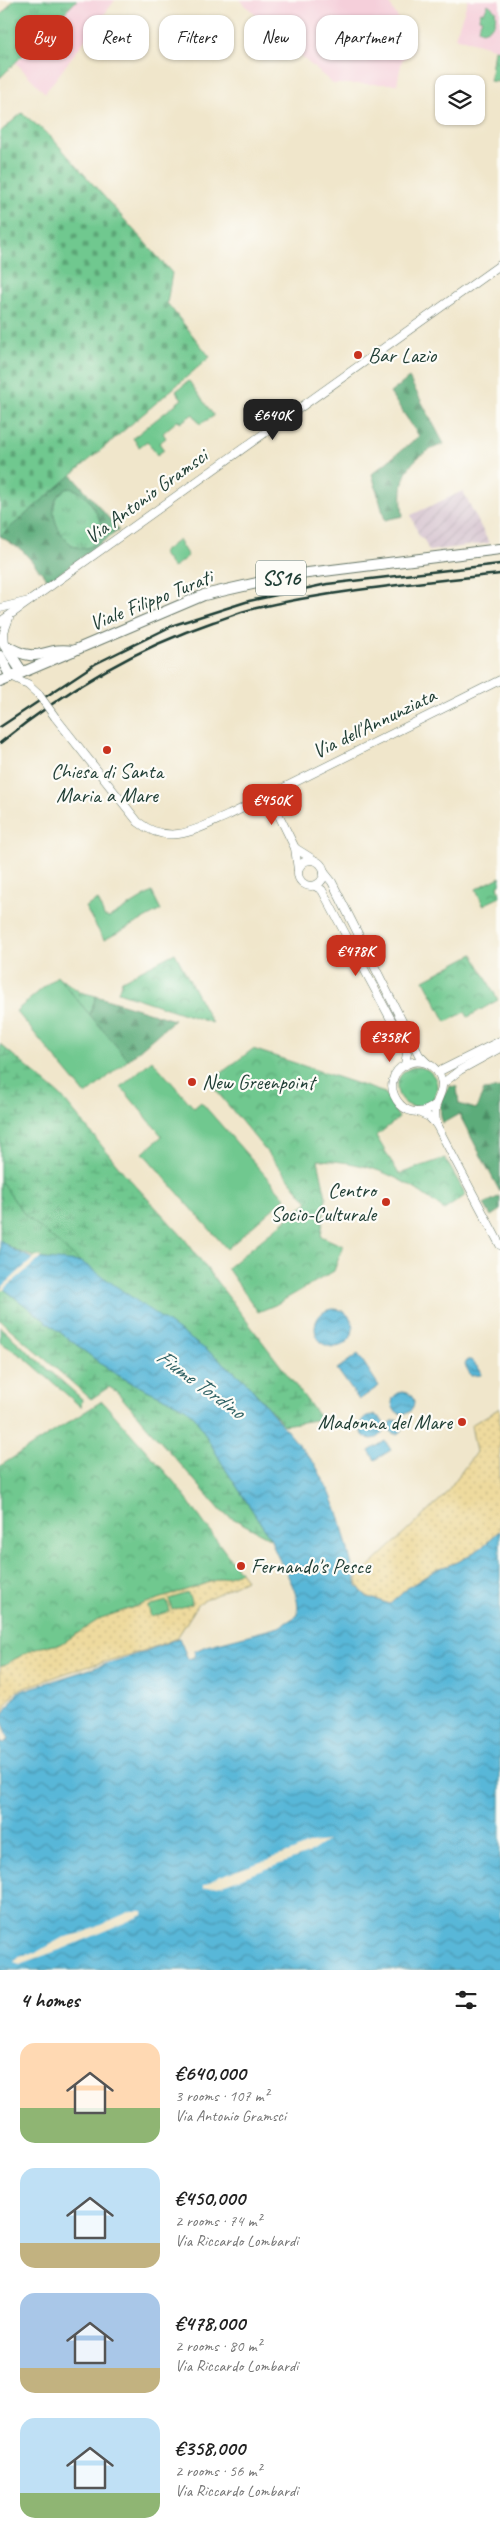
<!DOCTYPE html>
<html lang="en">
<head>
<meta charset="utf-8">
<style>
	:root { --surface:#fff; --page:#f6f6f6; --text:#222; --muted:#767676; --accent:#c8321e }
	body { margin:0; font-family:Caveat,sans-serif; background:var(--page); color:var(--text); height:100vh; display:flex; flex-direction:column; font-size:19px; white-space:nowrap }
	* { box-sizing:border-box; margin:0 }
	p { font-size:16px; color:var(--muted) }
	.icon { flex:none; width:28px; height:28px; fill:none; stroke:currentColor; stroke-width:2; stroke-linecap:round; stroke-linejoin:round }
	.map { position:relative; height:1970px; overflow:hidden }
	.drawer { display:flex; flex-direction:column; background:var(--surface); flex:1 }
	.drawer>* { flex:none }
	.guide { position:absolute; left:15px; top:15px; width:470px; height:45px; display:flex; gap:10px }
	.buttons { position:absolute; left:435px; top:75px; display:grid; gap:10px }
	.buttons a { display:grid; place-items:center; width:50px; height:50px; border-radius:10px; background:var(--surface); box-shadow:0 1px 4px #0004; font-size:25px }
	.price { position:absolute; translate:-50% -42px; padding:0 11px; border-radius:10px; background:var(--accent); color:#fff; font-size:16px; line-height:32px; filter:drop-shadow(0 1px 2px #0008) }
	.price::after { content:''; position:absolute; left:50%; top:30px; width:15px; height:11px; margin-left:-8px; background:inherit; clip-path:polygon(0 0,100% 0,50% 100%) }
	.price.current { background:#222; color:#fff }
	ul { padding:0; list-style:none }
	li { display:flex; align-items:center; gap:15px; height:125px; padding:0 20px }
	li span { display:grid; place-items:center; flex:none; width:140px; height:100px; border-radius:15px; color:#555 }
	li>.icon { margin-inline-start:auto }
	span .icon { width:60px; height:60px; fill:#fffc; stroke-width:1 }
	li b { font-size:21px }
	h2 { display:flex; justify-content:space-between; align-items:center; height:60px; padding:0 20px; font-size:21px }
	.tag { padding:0 18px; border-radius:15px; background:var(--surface); box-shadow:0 1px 4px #0004; font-size:18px; line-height:45px }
	.tag.current { background:var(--accent); color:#fff }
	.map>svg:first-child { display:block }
	.built { fill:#f5cfda }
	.industrial { fill:url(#industrial-furrows) }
	.grass { fill:url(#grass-tufts); stroke:#478262 }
	.forest { fill:url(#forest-firs); stroke:#3d7457; fill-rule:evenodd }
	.wetland { fill:url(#wetland-marsh); stroke:#478262 }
	.sand { fill:url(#sand-dots); stroke:#868c69 }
	.cemetery { fill:url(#cemetery-stones); stroke:#478262 }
	.park { fill:url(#park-crowns); stroke:#478262 }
	.garden { fill:#6fc88f; stroke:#478262 }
	.water { fill:url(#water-waves); stroke:#3c7a86 }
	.pier { fill:#f0e6cb }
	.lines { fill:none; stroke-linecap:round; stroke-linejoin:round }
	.tertiary-casing { stroke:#687869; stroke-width:9 }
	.primary-casing { stroke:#687869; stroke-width:12 }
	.tertiary { stroke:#fff; stroke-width:8 }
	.primary { stroke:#fff; stroke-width:10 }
	.rail { stroke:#1f3d34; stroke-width:2.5 }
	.tertiary-bridge-casing { stroke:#687869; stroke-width:9; stroke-linecap:butt }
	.tertiary-bridge { stroke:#fff; stroke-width:8 }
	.poi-dot { fill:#c8321e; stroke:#fdfcf7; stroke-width:2 }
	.labels { text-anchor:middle; stroke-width:4.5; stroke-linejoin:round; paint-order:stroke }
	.shield { fill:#fdfcf7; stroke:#62766e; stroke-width:1 }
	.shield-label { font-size:20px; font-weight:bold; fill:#1f3d34 }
	.poi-label { font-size:21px; fill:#1f3d34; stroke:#fdfcf7; text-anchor:start }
	.street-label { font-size:21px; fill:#1f3d34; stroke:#fdfcf7 }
	.water-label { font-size:22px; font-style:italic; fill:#306265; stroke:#fdfcf7 }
</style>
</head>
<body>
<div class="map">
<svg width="500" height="1970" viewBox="0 0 500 1970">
	<defs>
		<pattern id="industrial-furrows" width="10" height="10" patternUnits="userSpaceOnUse" patternTransform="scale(1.25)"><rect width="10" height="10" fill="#d1bdcb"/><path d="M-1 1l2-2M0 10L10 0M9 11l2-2" fill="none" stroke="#b3a3af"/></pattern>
		<pattern id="grass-tufts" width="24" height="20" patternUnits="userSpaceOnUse" patternTransform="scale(1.25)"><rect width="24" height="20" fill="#6fc88f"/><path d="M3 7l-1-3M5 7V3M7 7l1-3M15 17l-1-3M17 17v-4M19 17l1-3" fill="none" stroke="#5ba476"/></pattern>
		<pattern id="forest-firs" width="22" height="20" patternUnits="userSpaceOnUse" patternTransform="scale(1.25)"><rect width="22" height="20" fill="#5bac7a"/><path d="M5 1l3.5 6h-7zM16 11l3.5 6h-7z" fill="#4b8d65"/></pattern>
		<pattern id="wetland-marsh" width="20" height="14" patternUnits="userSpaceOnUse" patternTransform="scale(1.25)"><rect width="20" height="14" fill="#6fc88f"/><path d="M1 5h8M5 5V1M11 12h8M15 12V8" fill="none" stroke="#5ba476"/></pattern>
		<pattern id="sand-dots" width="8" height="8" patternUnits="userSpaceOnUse" patternTransform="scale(1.25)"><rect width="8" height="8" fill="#eeda9e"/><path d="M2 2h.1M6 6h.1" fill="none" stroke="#ccbc89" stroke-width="1.8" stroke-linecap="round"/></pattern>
		<pattern id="cemetery-stones" width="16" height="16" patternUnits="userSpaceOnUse" patternTransform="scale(1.25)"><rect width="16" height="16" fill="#6fc88f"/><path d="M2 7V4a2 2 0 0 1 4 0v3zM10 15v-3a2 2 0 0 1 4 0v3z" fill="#5ba476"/></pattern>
		<pattern id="park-crowns" width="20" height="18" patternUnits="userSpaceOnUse" patternTransform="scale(1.25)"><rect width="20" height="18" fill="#6fc88f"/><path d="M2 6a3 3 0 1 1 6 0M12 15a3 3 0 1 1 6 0" fill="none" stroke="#5ba476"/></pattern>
		<pattern id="water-waves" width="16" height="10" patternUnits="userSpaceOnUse" patternTransform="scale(1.25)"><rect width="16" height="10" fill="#59b7d8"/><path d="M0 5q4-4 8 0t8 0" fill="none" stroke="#4996b0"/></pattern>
	</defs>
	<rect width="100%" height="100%" fill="#fdfcf7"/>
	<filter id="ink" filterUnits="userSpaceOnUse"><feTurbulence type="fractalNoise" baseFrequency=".02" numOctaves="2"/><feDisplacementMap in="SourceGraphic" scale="10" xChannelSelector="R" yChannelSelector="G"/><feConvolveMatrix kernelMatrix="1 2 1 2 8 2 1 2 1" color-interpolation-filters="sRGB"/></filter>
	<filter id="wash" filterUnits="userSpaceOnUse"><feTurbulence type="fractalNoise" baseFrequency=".0096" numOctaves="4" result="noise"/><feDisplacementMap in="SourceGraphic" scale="20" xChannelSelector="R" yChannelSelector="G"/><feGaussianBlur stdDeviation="1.12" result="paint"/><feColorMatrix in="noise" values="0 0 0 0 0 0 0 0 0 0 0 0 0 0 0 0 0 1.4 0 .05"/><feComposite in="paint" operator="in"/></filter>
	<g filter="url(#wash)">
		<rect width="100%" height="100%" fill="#f0e6cb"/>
		<g class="built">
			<polygon points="77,0 115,0 45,93 16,63"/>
			<polygon points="240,0 387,0 411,39 413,51 402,60 397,84 333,84 273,32"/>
			<polygon points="468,0 500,0 500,50 455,37"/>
		</g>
		<polygon class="industrial" points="463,491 489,543 429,551 424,540 419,536 411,515"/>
		<g class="grass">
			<polygon points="14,0 77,0 0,78 0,16"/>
			<path d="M69 488C88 491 97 512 103 529 82 585 27 504 69 488Z"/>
			<polygon points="57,976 80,992 96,996 90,1015"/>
			<circle cx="417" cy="1087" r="20"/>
			<path d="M0 1180 25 1215 82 1262C51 1261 25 1259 0 1240Z"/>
			<polygon points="0,1327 82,1399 81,1407 25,1358 0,1342"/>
		</g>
		<g class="forest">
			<path d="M409 378 444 444C406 457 398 478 403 516L385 520 372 474 419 436 390 393Z"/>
			<path d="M72 475 119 530 49 581 23 551 0 536ZM69 488C88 491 97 512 103 529 83 585 27 504 69 488Z"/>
			<polygon points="96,996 174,1020 128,1060 90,1015"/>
			<path d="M450 1086 457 1087 459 1104 476 1109 484 1090 500 1088V1192L459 1114 443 1123C438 1109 440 1096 450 1086Z"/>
			<polygon points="500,1196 500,1210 491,1216 484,1204"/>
		</g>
		<g class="wetland">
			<polygon points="0,1044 61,1096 124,1173 183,1237 321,1419 284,1425 246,1382 219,1359 97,1276 25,1215 0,1180"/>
			<polygon points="0,1286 109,1370 132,1383 184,1407 195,1417 226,1470 271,1539 223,1513 117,1392 109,1387 91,1399 0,1320"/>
		</g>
		<g class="sand">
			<path d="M500 1408V1530L481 1548 458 1562 437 1569 409 1587 390 1604C375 1599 358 1597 357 1578L443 1497 476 1452 471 1425Z"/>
			<polygon points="240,1572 246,1580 199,1603 177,1638 143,1651 69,1672 16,1691 7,1703 0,1719 0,1667 35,1648 61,1644 101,1618"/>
		</g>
		<polygon class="cemetery" points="22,113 51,137 172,273 167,303 210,357 0,536 0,132"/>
		<g class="park">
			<polygon points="494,49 500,50 500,82 490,81"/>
			<polygon points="500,877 500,884 498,885 500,897 483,905 476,889"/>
			<polygon points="175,953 212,1023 118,992 122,980"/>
			<polygon points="473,954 498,1000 468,1017 465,1012 446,1022 424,980"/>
			<path d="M253 1049 385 1093 399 1118 376 1136 399 1174 445 1158 466 1195 444 1210C403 1177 371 1162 318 1160L326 1197 321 1236 343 1246 334 1271 275 1305 258 1312 227 1268 308 1202 209 1082Z"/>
			<polygon points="102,1401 174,1482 240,1572 101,1618 61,1644 35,1648 0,1667 0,1466"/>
		</g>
		<g class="garden">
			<path d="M488 4 495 10C497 22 494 28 482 31L478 29 482 19 479 18 481 12 484 13Z"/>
			<polygon points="189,381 214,416 200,424 193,414 180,423 178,420 163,433 166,438 159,443 164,450 157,455 147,441 139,447 133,438 182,399 176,391"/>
			<polygon points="178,540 188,556 173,568 162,553"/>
			<polygon points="152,892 161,910 104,940 85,907 98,900 104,916 109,918"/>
			<polygon points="57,976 128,1060 86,1095 16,1011"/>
			<polygon points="152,1060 194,1108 201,1102 285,1198 227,1249 143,1153 162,1136 121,1087"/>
			<polygon points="188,1593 192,1604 172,1610 169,1599"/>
			<polygon points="167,1601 170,1611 151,1617 148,1606"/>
		</g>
		<g class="water">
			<path d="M0 1240 12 1249 31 1258 82 1262 219 1359 246 1382 315 1464 330 1493 340 1518 357 1586 367 1597 390 1604 409 1587 437 1569 458 1562 481 1548 500 1530V1970H0V1739L1 1742 5 1743 9 1739 1 1718 18 1692 144 1652 179 1638 188 1659 194 1657 195 1651 206 1646 279 1627 298 1615C300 1585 278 1566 271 1539L226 1470 195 1417 184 1407 132 1383 109 1370 0 1286Z"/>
			<circle cx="334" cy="1328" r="19"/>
			<polygon points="358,1354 379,1386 359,1400 337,1369"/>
			<polygon points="467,1360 471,1360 481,1371 481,1375 471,1376 465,1365"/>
			<circle cx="403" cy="1403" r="11"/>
			<circle cx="372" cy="1427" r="12"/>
			<circle cx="396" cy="1427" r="7"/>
			<polygon points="385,1441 391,1450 375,1460 369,1451"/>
		</g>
		<g class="pier">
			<polygon points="36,1256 42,1257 2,1291 0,1289"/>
			<polygon points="327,1841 308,1854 222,1885 204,1888 204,1885 220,1876 293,1851 310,1843"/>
			<polygon points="131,1911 143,1911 143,1915 65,1948 20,1964 14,1962 19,1956 37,1952 62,1938 83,1933"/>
		</g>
	</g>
	<g filter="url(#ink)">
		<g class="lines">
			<defs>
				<g id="tertiary">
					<polyline points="0,608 29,601"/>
					<polyline points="0,622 500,265"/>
					<polyline points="5,645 4,632 9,618"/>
					<polyline points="11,677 28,685 39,695"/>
					<path d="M55 717 138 822C170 847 197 829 229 815L500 680"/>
					<polyline points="269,795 295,848 298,870"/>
					<polyline points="295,848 314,860"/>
					<circle cx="311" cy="873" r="13"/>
					<polyline points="324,872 332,882 419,1055 427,1063"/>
					<polyline points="315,886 322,890 404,1044 407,1053 405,1065"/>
					<polyline points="438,1072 500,1041"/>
					<polyline points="442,1084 460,1070 500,1048"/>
					<polyline points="418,1112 429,1117 436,1124 500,1245"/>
					<path d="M436 1124C436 1118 434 1111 436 1105 438 1097 443 1092 442 1083 441 1074 434 1066 426 1063 420 1061 413 1061 407 1064 373 1079 404 1132 436 1104"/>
				</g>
				<g id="primary">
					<polyline points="0,638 22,672"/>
					<path d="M5 645C41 667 41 646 73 651"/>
					<polyline points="0,656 11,677"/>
					<polyline points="0,682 204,595 292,575 500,549"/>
				</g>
			</defs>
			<use href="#tertiary" class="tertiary-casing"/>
			<use href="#primary" class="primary-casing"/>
			<use href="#tertiary" class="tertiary"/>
			<use href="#primary" class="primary"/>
			<g class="rail">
				<polyline points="0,727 95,664 174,625 249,601 327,584 500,564"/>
				<path d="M0 743C64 691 134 649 213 622 226 618 239 612 252 609 334 590 417 583 500 574"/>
			</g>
			<defs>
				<polyline id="tertiary-bridge" points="39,695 55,717"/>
			</defs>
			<use href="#tertiary-bridge" class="tertiary-bridge-casing"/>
			<use href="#tertiary-bridge" class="tertiary-bridge"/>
		</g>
	</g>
	<g class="poi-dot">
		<circle cx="358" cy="355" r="5"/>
		<circle cx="107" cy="750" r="5"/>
		<circle cx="192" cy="1082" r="5"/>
		<circle cx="386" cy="1202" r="5"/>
		<circle cx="462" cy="1422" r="5"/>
		<circle cx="241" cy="1566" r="5"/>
	</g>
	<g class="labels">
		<rect class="shield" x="256" y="560.5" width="50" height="35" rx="4"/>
		<g class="shield-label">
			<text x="281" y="585">SS16</text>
		</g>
		<g class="poi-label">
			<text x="368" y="362">Bar Lazio</text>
			<text x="107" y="778" text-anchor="middle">Chiesa di Santa<tspan x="107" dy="24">Maria a Mare</tspan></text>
			<text x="202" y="1089">New Greenpoint</text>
			<text x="376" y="1197" text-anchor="end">Centro<tspan x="376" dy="24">Socio-Culturale</tspan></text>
			<text x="452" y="1429" text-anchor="end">Madonna del Mare</text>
			<text x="251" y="1573">Fernando's Pesce</text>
		</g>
		<g class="street-label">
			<text transform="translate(146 496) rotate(-36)" y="7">Via Antonio Gramsci</text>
			<text transform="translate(151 600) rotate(-22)" y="7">Viale Filippo Turati</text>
			<text transform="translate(374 723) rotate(-26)" y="7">Via dell'Annunziata</text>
		</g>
		<g class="water-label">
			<text transform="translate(201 1383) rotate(36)" y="8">Fiume Tordino</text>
		</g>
	</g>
</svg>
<div class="buttons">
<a><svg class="icon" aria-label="layers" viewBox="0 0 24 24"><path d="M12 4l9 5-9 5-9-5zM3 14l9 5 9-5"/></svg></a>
</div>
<b class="price current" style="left:273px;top:441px">€640K</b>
<b class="price" style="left:272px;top:826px">€450K</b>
<b class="price" style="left:356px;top:977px">€478K</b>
<b class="price" style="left:390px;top:1063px">€358K</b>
<div class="guide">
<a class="tag current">Buy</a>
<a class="tag">Rent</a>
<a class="tag">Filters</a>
<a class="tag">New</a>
<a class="tag">Apartment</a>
</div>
</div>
<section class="drawer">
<h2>4 homes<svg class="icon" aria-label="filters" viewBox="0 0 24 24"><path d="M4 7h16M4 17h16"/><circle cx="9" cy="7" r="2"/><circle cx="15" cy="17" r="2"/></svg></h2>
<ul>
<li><span style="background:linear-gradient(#ffd9b3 65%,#8fb573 0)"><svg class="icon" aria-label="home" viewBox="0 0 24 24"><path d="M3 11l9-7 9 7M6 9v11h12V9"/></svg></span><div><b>€640,000</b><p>3 rooms · 107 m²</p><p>Via Antonio Gramsci</p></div></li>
<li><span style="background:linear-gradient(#bfe0f5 75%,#c2b280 0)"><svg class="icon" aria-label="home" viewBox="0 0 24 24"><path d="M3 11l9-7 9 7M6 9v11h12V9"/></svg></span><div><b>€450,000</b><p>2 rooms · 74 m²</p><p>Via Riccardo Lombardi</p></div></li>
<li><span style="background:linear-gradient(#a9c7e8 75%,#c2b280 0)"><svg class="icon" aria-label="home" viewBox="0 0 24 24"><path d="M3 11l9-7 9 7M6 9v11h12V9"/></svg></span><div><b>€478,000</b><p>2 rooms · 80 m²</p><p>Via Riccardo Lombardi</p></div></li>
<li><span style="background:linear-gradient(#bfe0f5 75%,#8fb573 0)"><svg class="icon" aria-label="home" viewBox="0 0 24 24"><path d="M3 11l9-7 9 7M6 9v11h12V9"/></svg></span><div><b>€358,000</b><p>2 rooms · 56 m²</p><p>Via Riccardo Lombardi</p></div></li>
</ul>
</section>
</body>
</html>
